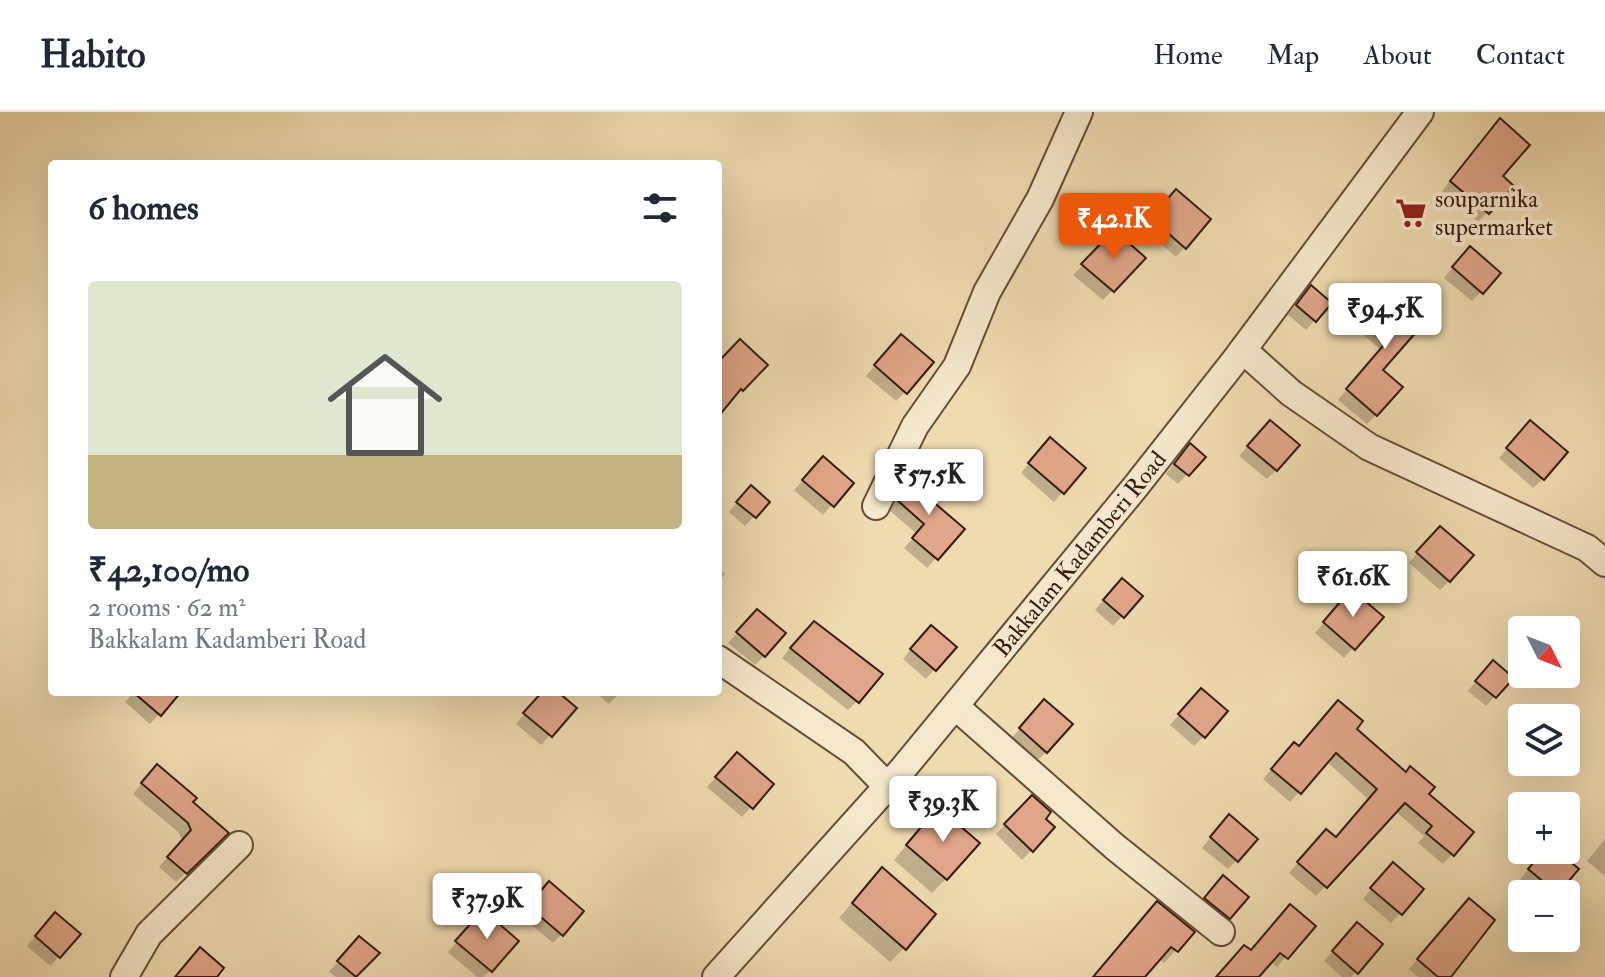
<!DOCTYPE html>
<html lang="en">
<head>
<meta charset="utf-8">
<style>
	:root { --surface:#fff; --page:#f2f2f3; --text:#1f2937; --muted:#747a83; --line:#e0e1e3; --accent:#ea580c }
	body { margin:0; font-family:"IM FELL Double Pica",serif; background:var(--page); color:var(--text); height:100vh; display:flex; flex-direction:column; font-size:30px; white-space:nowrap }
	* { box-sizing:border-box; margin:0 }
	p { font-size:26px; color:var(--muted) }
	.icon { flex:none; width:44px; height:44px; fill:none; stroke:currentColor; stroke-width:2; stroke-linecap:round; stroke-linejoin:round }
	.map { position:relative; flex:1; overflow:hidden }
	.drawer { position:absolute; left:48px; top:48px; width:674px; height:536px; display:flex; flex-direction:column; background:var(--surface); border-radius:8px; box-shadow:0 8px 32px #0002 }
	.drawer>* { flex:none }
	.needle { width:52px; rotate:132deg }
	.tools { position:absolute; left:1508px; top:504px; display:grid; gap:16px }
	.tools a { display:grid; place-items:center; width:72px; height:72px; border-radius:8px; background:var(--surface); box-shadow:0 8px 32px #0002; font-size:40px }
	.price { position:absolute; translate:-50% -68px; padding:0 18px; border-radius:8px; background:#fff; color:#222; font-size:26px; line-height:52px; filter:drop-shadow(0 2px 4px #0008) }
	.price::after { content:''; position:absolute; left:50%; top:48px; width:24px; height:18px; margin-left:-12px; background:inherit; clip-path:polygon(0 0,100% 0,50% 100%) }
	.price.current { background:var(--accent); color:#fff }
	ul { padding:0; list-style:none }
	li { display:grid; align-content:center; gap:16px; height:424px; padding:0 40px }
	li span { display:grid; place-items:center; height:248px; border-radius:8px; color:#555 }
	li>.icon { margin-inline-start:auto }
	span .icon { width:144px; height:144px; fill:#fffc; stroke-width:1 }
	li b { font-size:34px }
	h2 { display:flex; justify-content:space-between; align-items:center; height:96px; padding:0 40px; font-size:34px }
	header { display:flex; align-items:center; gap:48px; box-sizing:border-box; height:112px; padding:0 40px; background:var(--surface); border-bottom:2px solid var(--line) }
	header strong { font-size:38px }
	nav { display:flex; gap:44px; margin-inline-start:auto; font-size:28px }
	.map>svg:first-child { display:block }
	.shadow { fill:#0003 }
	.building { fill:#e0a689; stroke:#381b0d; stroke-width:2 }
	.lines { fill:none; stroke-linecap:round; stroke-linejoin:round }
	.street-casing { stroke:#664b36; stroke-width:30 }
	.street { stroke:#f5e8cc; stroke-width:26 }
	.labels { text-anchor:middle; stroke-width:8; stroke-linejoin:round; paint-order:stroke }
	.poi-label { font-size:24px; fill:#381b0d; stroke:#f5e8cc; text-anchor:start }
	.street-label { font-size:24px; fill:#381b0d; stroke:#f5e8cc }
</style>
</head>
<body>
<header>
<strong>Habito</strong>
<nav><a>Home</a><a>Map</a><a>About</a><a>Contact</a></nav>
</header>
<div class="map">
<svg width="1605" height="865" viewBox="0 0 1605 865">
	<rect width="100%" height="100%" fill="#efdbb0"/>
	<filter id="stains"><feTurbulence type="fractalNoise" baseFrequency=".0025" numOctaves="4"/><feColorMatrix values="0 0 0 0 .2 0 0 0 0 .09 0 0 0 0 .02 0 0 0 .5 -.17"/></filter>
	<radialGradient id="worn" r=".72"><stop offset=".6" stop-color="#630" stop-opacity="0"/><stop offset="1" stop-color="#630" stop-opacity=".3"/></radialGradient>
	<g class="shadow">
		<polygon points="1490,18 1500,65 1511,74 1478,110 1442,79"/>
		<polygon points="1167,89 1185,135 1176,145 1143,116"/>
		<polygon points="1114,121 1143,146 1103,188 1073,163"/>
		<polygon points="1461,146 1481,180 1472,189 1444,166"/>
		<polygon points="1311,175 1315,208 1306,218 1288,203"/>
		<polygon points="1378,189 1422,210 1380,258 1376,303 1367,312 1338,288 1381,238 1354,215"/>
		<polygon points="892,234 905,280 896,289 866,264"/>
		<polygon points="1261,319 1276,358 1267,367 1239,344"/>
		<polygon points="1521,320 1543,367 1533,376 1499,346"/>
		<polygon points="1041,337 1063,380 1054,390 1021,361"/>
		<polygon points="1181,343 1203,345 1178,372 1166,362"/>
		<polygon points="814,356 851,371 823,403 794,378"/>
		<polygon points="914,362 929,388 962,417 927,456 904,436 917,422 889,398"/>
		<polygon points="742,385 767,390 745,414 729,400"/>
		<polygon points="1430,425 1449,469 1440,478 1409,451"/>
		<polygon points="718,456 725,462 718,471"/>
		<polygon points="1113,478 1140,484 1113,514 1095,498"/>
		<polygon points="1342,489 1353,536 1344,546 1315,521"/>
		<polygon points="748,509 764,544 755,553 728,531"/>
		<polygon points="804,520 857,589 848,598 782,546"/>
		<polygon points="922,524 935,557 926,567 903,547"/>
		<polygon points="1484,560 1511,566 1486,594 1468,579"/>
		<polygon points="134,580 169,580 174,585 150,612 125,590"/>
		<polygon points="543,580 555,580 574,596 541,633 516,612"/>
		<polygon points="595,580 621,580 609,592"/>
		<polygon points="1192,588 1204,624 1194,634 1170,613"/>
		<polygon points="1035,599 1046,640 1037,649 1011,627"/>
		<polygon points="1354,617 1471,721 1443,752 1418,731 1424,724 1395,699 1316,784 1289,761 1317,728 1335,728 1369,688 1326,649 1290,690 1263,667 1285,642"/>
		<polygon points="728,652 771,673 742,705 707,675"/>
		<polygon points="148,664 191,690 226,721 176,770 159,755 182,729 179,721 133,682"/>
		<polygon points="1032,686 1043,707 1053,716 1022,748 996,722"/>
		<polygon points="924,712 946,767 932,781 894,748"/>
		<polygon points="1220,714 1237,748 1228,757 1202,736"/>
		<polygon points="1605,727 1605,764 1587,749"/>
		<polygon points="1546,738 1553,738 1576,758 1555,782 1538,782 1520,767"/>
		<polygon points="1384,762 1422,777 1391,811 1363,787"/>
		<polygon points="868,772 904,836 890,850 839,806"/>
		<polygon points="1214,775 1229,806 1220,815 1196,796"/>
		<polygon points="540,781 562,822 553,831 521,804"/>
		<polygon points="1460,798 1449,865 1418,865 1409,857"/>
		<polygon points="474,810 516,829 484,865 477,865 448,840"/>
		<polygon points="46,812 59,844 50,854 27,834"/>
		<polygon points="1313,814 1277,855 1270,849 1256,865 1218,865 1250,840"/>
		<polygon points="1192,820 1164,851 1158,846 1142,865 1093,865"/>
		<polygon points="1348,822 1356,860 1351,865 1342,865 1324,849"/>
		<polygon points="350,836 377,841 356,865 336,865 329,860"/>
	</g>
	<g class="building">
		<polygon points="1500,6 1530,33 1503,64 1514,74 1489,102 1450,69"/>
		<polygon points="1176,77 1211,107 1186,137 1151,106"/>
		<polygon points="1114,118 1146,146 1114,180 1081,152"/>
		<polygon points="1470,134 1501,161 1483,182 1452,155"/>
		<polygon points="1311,173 1332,191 1316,210 1296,193"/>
		<polygon points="1387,177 1425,210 1383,258 1403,275 1377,304 1346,277 1388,228 1362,205"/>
		<polygon points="901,222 934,250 907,282 874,253"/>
		<polygon points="740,227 768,253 743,279 741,277 718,305 718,250"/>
		<polygon points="1270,308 1300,333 1277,359 1247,334"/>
		<polygon points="1530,308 1568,340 1544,368 1506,336"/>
		<polygon points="1050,325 1086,356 1064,382 1028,351"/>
		<polygon points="1190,331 1206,345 1189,364 1174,352"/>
		<polygon points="823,344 854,371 834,395 802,368"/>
		<polygon points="914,359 938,380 931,388 965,417 938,448 912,426 924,412 897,388"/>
		<polygon points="751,373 770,390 756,406 736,390"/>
		<polygon points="1440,414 1474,443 1450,470 1416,440"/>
		<polygon points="1122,466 1143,484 1124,506 1103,488"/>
		<polygon points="1351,477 1384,505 1355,538 1323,510"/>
		<polygon points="757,497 786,521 765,545 736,520"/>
		<polygon points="814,509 883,562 859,591 790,536"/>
		<polygon points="931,513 957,535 936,559 910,537"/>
		<polygon points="1493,548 1514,566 1496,586 1475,569"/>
		<polygon points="1201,576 1228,599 1205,626 1178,602"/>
		<polygon points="133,580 181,580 161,604"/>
		<polygon points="542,580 558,580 577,596 552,625 523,601"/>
		<polygon points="1044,587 1073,612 1047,641 1019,616"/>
		<polygon points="1338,588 1363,609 1357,617 1406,660 1410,654 1435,675 1429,682 1474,720 1454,744 1426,721 1432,714 1405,691 1327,776 1297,750 1326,717 1336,725 1377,677 1336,641 1301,682 1271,657 1294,630 1299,634"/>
		<polygon points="737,640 774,672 753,697 715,665"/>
		<polygon points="157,652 197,686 193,690 229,721 187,762 167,745 191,718 188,711 141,671"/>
		<polygon points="1032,683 1051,700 1046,707 1055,715 1033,740 1004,712"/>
		<polygon points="938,695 980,731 947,768 906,733"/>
		<polygon points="1229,702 1258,727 1238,750 1210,725"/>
		<polygon points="1544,738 1556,738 1579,757 1558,782 1528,757"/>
		<polygon points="1393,750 1424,777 1402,803 1370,776"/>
		<polygon points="882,755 936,802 906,838 852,791"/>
		<polygon points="1223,763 1249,785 1230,807 1204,786"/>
		<polygon points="549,769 584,799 563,824 528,794"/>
		<polygon points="1469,786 1495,808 1451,865 1438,865 1417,847"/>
		<polygon points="1157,789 1195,820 1178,840 1171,835 1145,865 1093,865"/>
		<polygon points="1290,792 1316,814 1288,847 1280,841 1259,865 1216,865 1244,833 1251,838"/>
		<polygon points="483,798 519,829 492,860 455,829"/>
		<polygon points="55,800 81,822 60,846 35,824"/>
		<polygon points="1357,810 1383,832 1358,862 1332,839"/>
		<polygon points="359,824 380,841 356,865 337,849"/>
		<polygon points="200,835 224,856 217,865 175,865"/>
	</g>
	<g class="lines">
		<defs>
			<g id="street">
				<polyline points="1243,238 1291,281 1369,335 1587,436 1605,451"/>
				<polyline points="876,394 915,314 957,254 987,180 1040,87 1079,0"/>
				<polyline points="718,547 854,640 887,674"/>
				<polyline points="955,594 1115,735 1221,820"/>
				<polyline points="124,865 149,822 239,733"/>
				<path id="s1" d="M716 865 902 658 1136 374 1236 247 1420 0"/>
			</g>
		</defs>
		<use href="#street" class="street-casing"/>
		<use href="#street" class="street"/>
	</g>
	<defs>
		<symbol id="supermarket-bare" viewBox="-9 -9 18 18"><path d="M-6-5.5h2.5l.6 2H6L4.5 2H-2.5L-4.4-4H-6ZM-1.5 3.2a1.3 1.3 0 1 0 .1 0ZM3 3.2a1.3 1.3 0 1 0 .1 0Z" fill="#8f2418" stroke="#f5e8cc" stroke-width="2.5" paint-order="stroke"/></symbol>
	</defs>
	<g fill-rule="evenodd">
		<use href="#supermarket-bare" x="1389" y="79" width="44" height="44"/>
	</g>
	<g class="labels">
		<g class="poi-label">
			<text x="1435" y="95">souparnika<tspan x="1435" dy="28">supermarket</tspan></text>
		</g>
		<g class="street-label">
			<text dy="8" stroke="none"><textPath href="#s1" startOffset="558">Bakkalam Kadamberi Road</textPath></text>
		</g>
	</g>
	<rect width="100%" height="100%" filter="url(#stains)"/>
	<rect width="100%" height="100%" fill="url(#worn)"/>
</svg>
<div class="tools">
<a><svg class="needle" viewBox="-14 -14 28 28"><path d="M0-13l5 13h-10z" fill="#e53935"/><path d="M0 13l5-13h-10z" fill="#747a83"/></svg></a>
<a><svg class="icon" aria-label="layers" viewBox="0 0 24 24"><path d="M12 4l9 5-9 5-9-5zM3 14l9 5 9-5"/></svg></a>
<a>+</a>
<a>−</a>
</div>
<b class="price current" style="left:1114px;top:149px">₹42.1K</b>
<b class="price" style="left:1385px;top:239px">₹94.5K</b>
<b class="price" style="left:929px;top:405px">₹57.5K</b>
<b class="price" style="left:1353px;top:507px">₹61.6K</b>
<b class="price" style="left:943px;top:732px">₹39.3K</b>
<b class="price" style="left:487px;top:829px">₹37.9K</b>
<section class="drawer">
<h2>6 homes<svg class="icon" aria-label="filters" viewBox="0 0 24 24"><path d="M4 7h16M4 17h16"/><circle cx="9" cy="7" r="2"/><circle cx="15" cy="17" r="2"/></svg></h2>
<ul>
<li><span style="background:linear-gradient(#dfe7d0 70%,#c2b280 0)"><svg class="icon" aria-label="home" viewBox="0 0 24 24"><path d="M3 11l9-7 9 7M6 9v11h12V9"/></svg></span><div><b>₹42,100/mo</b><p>2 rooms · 62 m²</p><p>Bakkalam Kadamberi Road</p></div></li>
</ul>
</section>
</div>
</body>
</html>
